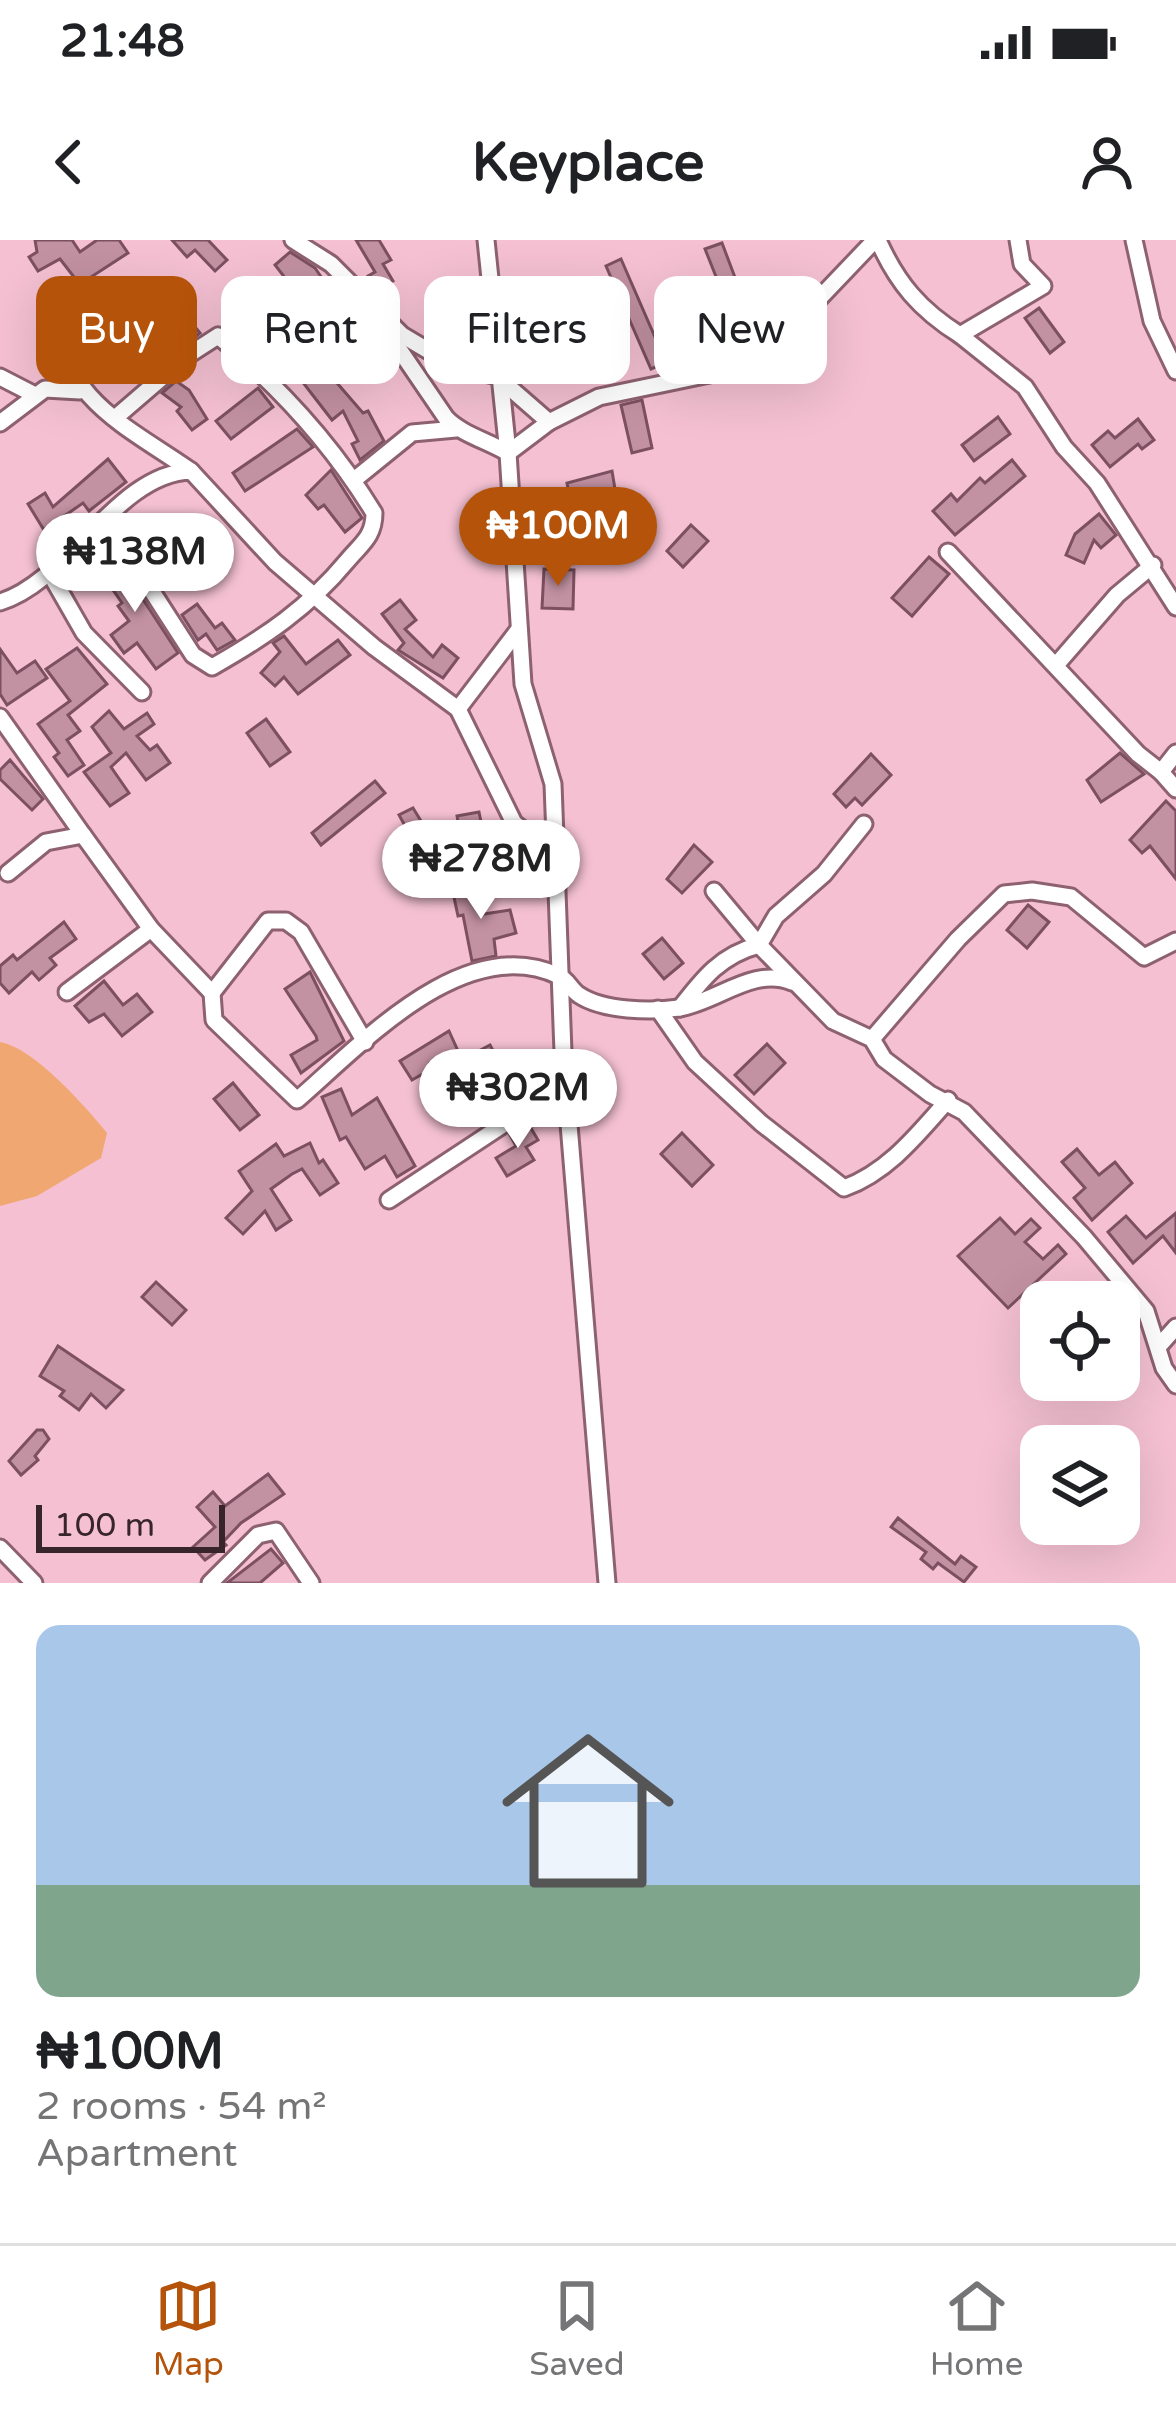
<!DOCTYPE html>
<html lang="en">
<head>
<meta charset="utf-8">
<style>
	:root { --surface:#fff; --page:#f6f6f6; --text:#202124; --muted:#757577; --line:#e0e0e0; --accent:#b45309 }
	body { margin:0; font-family:"Varela Round",sans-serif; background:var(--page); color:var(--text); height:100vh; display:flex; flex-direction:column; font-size:45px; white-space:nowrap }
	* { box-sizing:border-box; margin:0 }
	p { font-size:39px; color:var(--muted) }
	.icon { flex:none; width:66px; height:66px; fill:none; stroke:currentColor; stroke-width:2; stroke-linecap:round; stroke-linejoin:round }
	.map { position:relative; height:1343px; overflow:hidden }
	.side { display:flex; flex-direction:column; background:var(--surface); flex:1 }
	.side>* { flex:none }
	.guide { position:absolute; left:36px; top:36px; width:1104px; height:108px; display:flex; gap:24px }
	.buttons { position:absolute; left:1020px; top:1041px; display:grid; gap:24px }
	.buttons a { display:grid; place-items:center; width:120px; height:120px; border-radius:24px; background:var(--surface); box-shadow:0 12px 48px #0002; font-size:60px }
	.scale { position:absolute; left:36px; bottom:30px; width:189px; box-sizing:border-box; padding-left:12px; border:6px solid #38252b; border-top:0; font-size:33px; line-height:42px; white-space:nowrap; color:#38252b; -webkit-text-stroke:9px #f4c0d2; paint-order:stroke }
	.price { position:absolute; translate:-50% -102px; padding:0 27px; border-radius:42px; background:#fff; color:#222; font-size:39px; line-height:78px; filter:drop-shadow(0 3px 6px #0008) }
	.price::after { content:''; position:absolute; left:50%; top:72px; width:36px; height:27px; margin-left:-18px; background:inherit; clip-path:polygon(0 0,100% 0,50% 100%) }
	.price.current { background:var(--accent); color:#fff }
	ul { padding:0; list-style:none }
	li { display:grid; align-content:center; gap:24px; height:636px; padding:0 36px }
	li span { display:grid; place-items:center; height:372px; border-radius:24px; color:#555 }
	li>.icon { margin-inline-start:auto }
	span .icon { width:216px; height:216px; fill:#fffc; stroke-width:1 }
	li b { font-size:51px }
	.pill { padding:0 42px; border-radius:24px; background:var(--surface); box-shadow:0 12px 48px #0002; font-size:42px; line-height:108px }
	.pill.current { background:var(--accent); color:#fff }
	.status { display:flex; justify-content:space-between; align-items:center; height:84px; padding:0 60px; background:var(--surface); direction:ltr }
	.status svg { height:33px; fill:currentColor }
	header { display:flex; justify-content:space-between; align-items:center; height:156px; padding:0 36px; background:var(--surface); font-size:54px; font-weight:800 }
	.menu { display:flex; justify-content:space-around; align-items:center; height:168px; border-top:3px solid var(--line); background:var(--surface); font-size:33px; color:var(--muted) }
	.menu a { display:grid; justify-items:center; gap:6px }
	.menu .current { color:var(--accent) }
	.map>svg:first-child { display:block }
	.green { fill:#f0a772 }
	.building { fill:#c291a2; stroke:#7c5060; stroke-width:3 }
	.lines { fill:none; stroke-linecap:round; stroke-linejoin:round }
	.minor-casing { stroke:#8e6171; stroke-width:21 }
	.minor { stroke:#fff; stroke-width:15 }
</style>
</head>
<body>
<div class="status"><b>21:48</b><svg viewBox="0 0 49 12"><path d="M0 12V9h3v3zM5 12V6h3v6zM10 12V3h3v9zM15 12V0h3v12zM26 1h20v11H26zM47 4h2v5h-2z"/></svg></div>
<header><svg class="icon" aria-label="back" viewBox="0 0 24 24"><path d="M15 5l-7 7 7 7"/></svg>Keyplace<svg class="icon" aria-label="person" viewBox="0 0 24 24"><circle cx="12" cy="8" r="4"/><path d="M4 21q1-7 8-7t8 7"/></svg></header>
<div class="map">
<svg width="1176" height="1343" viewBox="0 0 1176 1343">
	<rect width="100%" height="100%" fill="#f4c0d2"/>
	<path class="green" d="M0 802C34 808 85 866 107 893L101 918 37 956 0 966Z"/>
	<g class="building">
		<polygon points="35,0 72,0 80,12 97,0 119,0 128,13 91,37 109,57 92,73 63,45 74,37 60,19 38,31 29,17 37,12"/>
		<polygon points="172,0 208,0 227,20 215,31 195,10 187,17"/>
		<polygon points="356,0 379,0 391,20 383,24 393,41 377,50 368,36 375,32"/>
		<polygon points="722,3 739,48 723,54 705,9"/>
		<polygon points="290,12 315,28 326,44 312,54 334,81 315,96 302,79 311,71 275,25"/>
		<polygon points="621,19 658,104 719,78 726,97 651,129 606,26"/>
		<polygon points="253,40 264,55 252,63 264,92 245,100 238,83 244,81 228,57"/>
		<polygon points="168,54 200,93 161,123 134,85"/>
		<polygon points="1039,68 1064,102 1050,113 1025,78"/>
		<polygon points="309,106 322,124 335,115 349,135 337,143 363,173 368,171 384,201 360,220 352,204 358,201 343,171 332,180 298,136 291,141 281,126"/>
		<polygon points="176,141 189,150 207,179 192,190 177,171 181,167 162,153"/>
		<polygon points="258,148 273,167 231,199 216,181"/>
		<polygon points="642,160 652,208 632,213 621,165"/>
		<polygon points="998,177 1010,194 974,221 962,205"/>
		<polygon points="1138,179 1154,200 1142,209 1138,204 1110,227 1092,205 1108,191 1115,198"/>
		<polygon points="297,189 313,207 245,251 233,233"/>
		<polygon points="108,219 126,242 89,271 83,263 44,290 28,264 45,253 53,267"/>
		<polygon points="1012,220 1025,236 955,295 933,271 951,254 957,261 980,238 985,243"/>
		<polygon points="331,230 362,278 345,292 324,265 318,269 306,255"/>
		<polygon points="612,231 615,249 596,253 599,272 626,276 622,297 600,293 600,300 579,301 578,262 571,264 567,243"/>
		<polygon points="1099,274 1116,295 1101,308 1094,300 1084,323 1066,315 1075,294"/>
		<polygon points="691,285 708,301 683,327 667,311"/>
		<polygon points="110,309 178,413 156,429 137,403 124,413 111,395 129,381 118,366 122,363 93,321"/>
		<polygon points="929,317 949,334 912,376 892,358"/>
		<polygon points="544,329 574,330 573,369 542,368"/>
		<polygon points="400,360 416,380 405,389 433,417 442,405 458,418 443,438 398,410 404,403 382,374"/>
		<polygon points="197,364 215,388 222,383 235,400 217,410 206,394 198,400 182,375"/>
		<polygon points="284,396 306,424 338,400 350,415 298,454 284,437 275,446 261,433 280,412 273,403"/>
		<polygon points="77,408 107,444 68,475 80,491 67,500 84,525 68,536 54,517 59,513 38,484 70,461 46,429"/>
		<polygon points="0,409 17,433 35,421 47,438 7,465 0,454"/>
		<polygon points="109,471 124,489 147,473 154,484 137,496 150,510 157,505 170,523 146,540 126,513 111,527 129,553 110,566 84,532 111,513 92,487"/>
		<polygon points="266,479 290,512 270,526 247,493"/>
		<polygon points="1120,513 1144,534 1101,562 1087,540"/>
		<polygon points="871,514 891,535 862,565 855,558 846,567 834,554"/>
		<polygon points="10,520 43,559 32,570 0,539 0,530"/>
		<polygon points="375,541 385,553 321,605 312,593"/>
		<polygon points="1166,561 1176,571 1176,639 1150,606 1142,613 1130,600"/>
		<polygon points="413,568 442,615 426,624 399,575"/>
		<polygon points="479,572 487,611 464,616 457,576"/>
		<polygon points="694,605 712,622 682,653 667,639"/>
		<polygon points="476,642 484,674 510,670 516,693 494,699 496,716 472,721 463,675 458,676 452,648"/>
		<polygon points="1028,665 1049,682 1027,708 1007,690"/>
		<polygon points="64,682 76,699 50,718 56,725 39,740 32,732 9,753 0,743 0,726 13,715 17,720"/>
		<polygon points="662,698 683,723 664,739 643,714"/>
		<polygon points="310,732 344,801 301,833 291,815 317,800 316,796 285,749"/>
		<polygon points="104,741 123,765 137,754 152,772 122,796 104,774 89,782 75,766"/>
		<polygon points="449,791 458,811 430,823 433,828 412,840 400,821"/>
		<polygon points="767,804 785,823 754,854 735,835"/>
		<polygon points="490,805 507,837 488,847 485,842 454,859 445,841 476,824 471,815"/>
		<polygon points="233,843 259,875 240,890 214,859"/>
		<polygon points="341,849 352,875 377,858 415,926 397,937 385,916 365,929 346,897 340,900 322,857"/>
		<polygon points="529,885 538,900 526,907 534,920 507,936 496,918 516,906 510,895"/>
		<polygon points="682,893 713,925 692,946 661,914"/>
		<polygon points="310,903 319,923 323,920 338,943 320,955 302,929 292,934 271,949 291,980 276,990 265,971 243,994 226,978 252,951 239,931 276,904 284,916"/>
		<polygon points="1077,909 1099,935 1115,922 1132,943 1092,980 1074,958 1085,948 1062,922"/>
		<polygon points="1176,973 1176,1013 1163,996 1133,1023 1108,992 1126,976 1146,998"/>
		<polygon points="1000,978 1015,994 1031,979 1040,988 1025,1002 1043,1019 1058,1005 1066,1014 1008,1068 958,1016"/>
		<polygon points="156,1042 186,1070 172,1085 142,1057"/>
		<polygon points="58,1106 123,1150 106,1168 91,1154 79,1170 60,1156 64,1151 40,1136"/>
		<polygon points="37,1190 43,1190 49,1199 35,1216 38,1220 21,1235 9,1221"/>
		<polygon points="268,1234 284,1254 241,1283 223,1302 226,1305 205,1320 193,1307 215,1287 197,1267 213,1252 225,1266"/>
		<polygon points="898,1278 955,1324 961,1316 976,1327 964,1342 938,1323 933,1329 921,1319 926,1312 891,1287"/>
		<polygon points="271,1309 283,1323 260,1343 227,1343"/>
	</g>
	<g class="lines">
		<defs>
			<g id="minor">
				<polyline points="293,0 331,24 402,95 454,126 502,137"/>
				<polyline points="486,0 508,213 523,444 553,544 563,812 607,1343"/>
				<path d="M878 0C897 43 920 70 960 95"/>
				<polyline points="1018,0 1022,24 1043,46 960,95 1025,147 1064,207 1097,243 1176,367"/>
				<polyline points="1134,0 1152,81 1176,131"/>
				<path d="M369 65 446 178C461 194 488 201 508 213L549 182 599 157 724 131 738 115 765 106 793 86 875 0"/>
				<path d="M55 71C62 160 125 185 191 231"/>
				<polyline points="0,137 35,155"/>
				<polyline points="502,141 549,182"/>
				<polyline points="0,183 45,149 80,151"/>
				<polyline points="354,240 412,193 456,189"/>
				<path d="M106 280 193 415 212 427C265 397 308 368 347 321 361 304 374 297 374 273 332 204 280 147 218 96L187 116 115 178"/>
				<polyline points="948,312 1138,514 1161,532"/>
				<polyline points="49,332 84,393 142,452"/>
				<path d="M0 362C68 342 117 233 191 231L275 322 374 407 458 469 514 583 556 615"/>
				<polyline points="1057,424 1117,355 1153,325"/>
				<polyline points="458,469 519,389"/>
				<polyline points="0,477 83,595"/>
				<polyline points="1176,513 1161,532 1176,549"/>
				<polyline points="8,633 46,602 83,595 151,689 212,753 268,681 286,681 301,692 365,802"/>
				<polyline points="714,651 759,705 776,676 824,634 864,584"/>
				<polyline points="67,752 151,689"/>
				<path d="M212 753 214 780 297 860C361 805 464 691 559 736 567 739 571 750 579 755 603 771 651 772 679 768 717 762 753 726 792 742"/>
				<path d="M680 768C703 738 721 715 759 705L833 781 872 799 884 819 930 854 964 872 1084 997 1146 1071 1164 1128 1176 1145"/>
				<path d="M658 769 695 822 761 883 844 948C888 932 917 895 948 860"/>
				<polyline points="872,799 958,699 1004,654 1032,651 1071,657 1144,717 1176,701"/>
				<polyline points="389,960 565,844"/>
				<polyline points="1159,1106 1176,1087"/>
				<polyline points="0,1308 34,1343"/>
				<polyline points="210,1343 258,1295 276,1291 311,1343"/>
			</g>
		</defs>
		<use href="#minor" class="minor-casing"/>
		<use href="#minor" class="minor"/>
	</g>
</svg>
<div class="buttons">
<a><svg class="icon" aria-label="locate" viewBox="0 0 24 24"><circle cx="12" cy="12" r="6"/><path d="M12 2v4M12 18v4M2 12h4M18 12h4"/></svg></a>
<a><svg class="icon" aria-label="layers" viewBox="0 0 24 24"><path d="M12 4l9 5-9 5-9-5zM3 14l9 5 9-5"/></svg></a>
</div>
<div class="scale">100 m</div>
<b class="price current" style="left:558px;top:349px">₦100M</b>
<b class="price" style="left:135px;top:375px">₦138M</b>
<b class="price" style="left:481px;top:682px">₦278M</b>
<b class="price" style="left:518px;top:911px">₦302M</b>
<div class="guide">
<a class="pill current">Buy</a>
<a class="pill">Rent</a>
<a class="pill">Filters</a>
<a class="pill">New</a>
</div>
</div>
<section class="side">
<ul>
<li><span style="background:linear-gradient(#a9c7e8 70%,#7fa58c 0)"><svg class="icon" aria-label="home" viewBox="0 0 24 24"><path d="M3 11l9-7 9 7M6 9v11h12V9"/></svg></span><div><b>₦100M</b><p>2 rooms · 54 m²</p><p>Apartment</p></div></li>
</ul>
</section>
<nav class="menu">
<a class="current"><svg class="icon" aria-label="map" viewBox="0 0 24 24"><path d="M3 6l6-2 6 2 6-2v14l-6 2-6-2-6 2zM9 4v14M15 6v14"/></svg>Map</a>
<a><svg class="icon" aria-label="saved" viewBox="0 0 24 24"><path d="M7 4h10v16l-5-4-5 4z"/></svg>Saved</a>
<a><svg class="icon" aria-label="home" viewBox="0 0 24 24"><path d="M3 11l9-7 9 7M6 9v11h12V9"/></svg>Home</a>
</nav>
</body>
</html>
